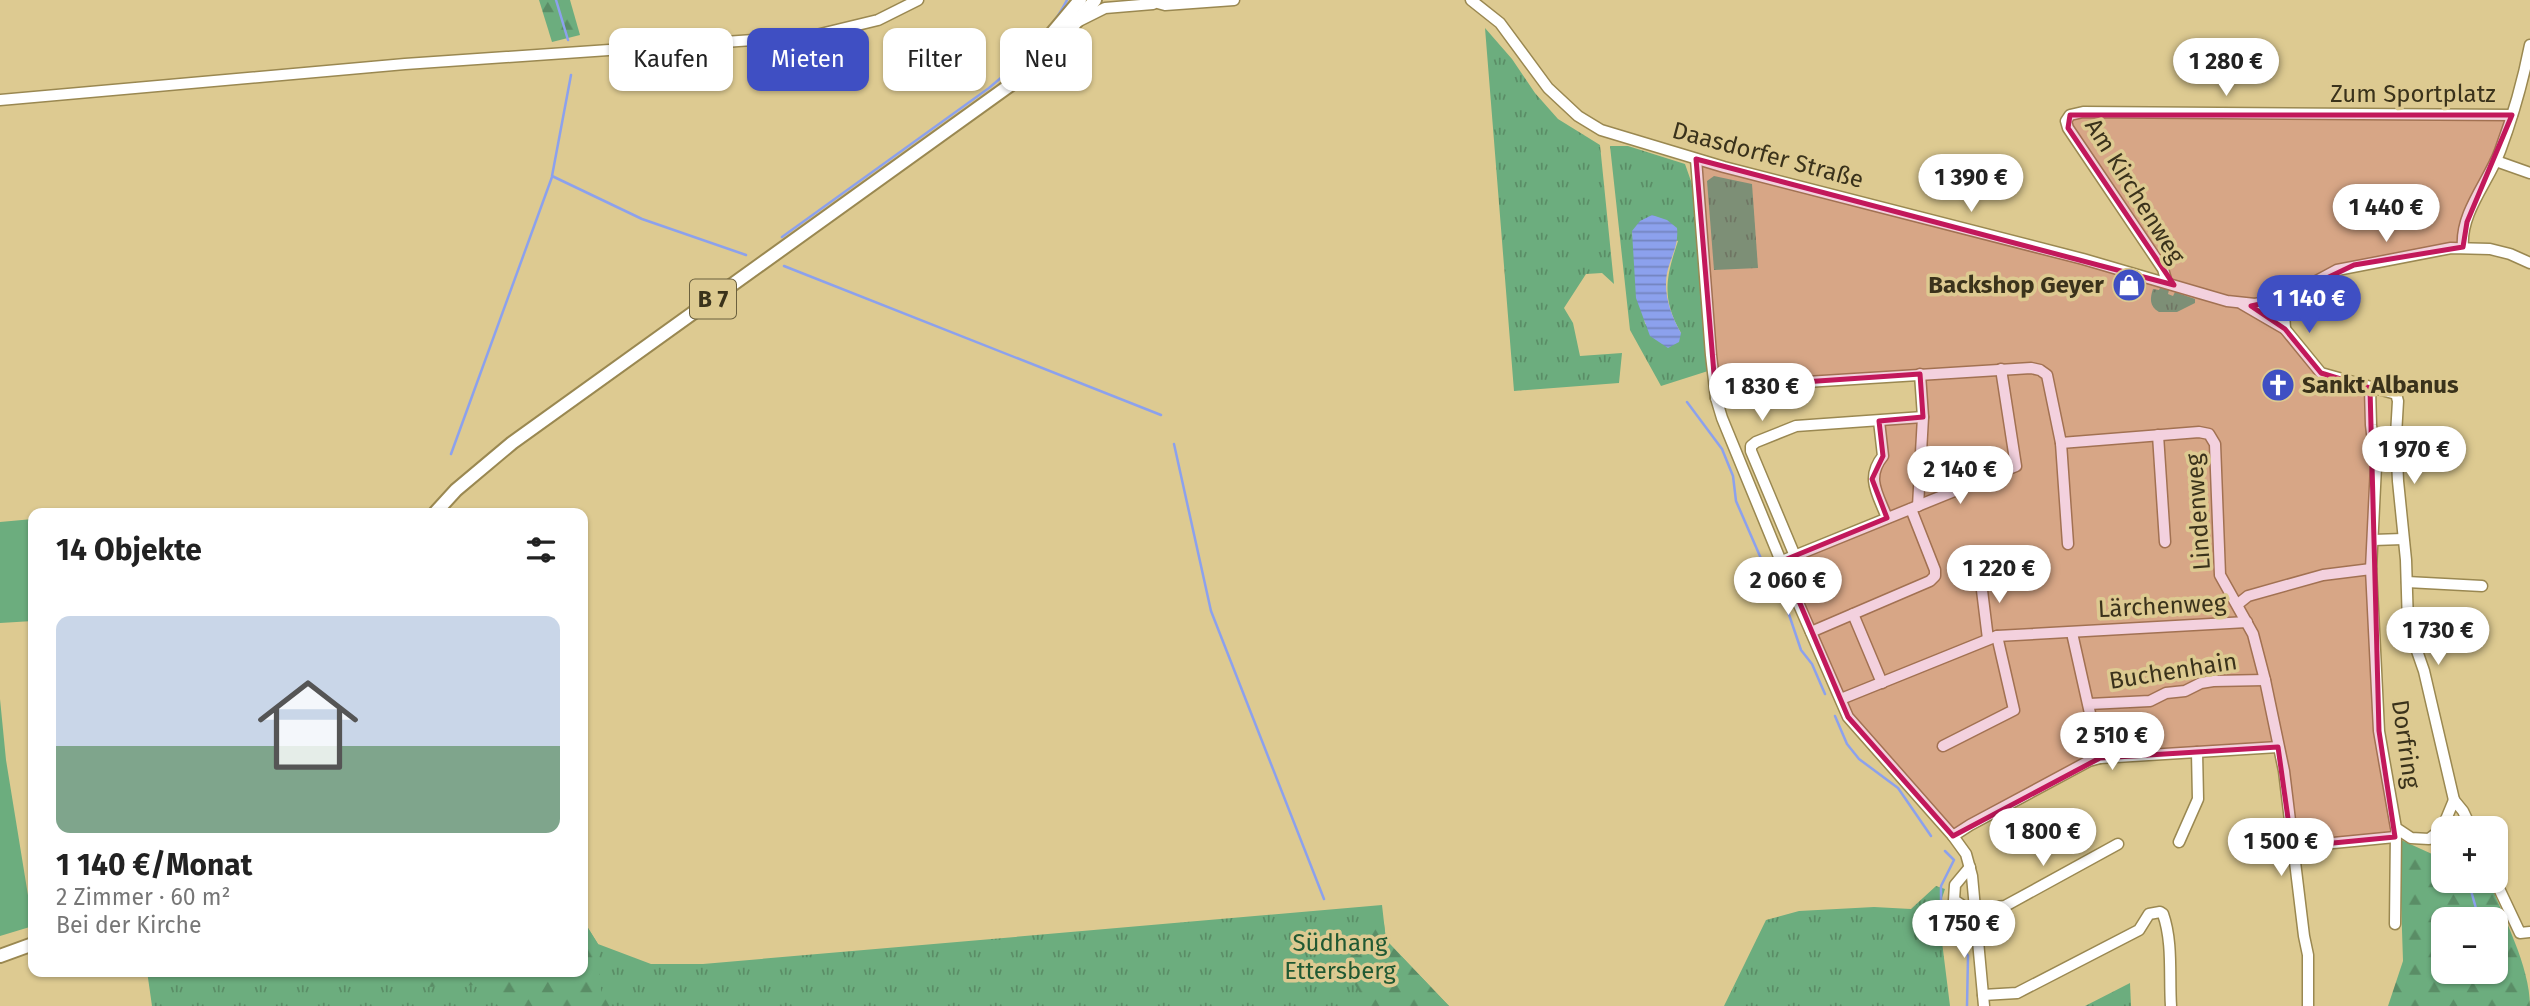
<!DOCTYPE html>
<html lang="de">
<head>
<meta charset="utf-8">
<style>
	:root { --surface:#fff; --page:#f2f2f2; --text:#222; --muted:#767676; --accent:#3f4fc3 }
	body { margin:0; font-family:"Fira Sans",sans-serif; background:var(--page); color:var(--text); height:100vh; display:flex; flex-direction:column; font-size:26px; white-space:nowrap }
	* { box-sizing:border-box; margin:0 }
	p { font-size:23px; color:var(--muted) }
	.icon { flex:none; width:38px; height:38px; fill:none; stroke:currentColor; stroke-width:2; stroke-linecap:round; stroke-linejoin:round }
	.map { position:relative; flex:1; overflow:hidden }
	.sheet { position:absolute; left:28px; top:508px; width:560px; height:469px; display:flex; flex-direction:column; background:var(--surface); border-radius:14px; box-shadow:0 2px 5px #0004 }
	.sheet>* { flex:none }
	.top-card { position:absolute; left:609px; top:28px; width:665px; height:63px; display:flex; gap:14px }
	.tools { position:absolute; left:2431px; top:816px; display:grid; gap:14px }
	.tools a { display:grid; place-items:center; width:77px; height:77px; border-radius:14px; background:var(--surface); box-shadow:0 2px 5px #0004; font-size:35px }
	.price { position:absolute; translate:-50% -60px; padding:0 16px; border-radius:24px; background:#fff; color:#222; font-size:23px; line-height:46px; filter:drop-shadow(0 2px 4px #0008) }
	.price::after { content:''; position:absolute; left:50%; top:42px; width:21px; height:16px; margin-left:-10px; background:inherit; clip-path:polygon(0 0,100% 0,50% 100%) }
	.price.current { background:var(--accent); color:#fff }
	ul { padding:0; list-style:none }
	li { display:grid; align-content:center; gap:14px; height:371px; padding:0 28px }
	li span { display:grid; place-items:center; height:217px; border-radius:14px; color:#555 }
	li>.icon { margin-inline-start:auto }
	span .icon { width:126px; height:126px; fill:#fffc; stroke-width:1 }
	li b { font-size:30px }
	h2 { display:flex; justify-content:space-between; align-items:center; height:84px; padding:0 28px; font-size:30px }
	.pill { padding:0 24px; border-radius:14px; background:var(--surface); box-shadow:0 2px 5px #0004; font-size:24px; line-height:63px }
	.pill.current { background:var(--accent); color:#fff }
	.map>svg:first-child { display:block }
	.grass { fill:url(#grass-tufts); fill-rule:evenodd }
	.forest { fill:url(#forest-firs); fill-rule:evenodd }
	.garden { fill:#6cad7e }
	.water { fill:url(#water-rules) }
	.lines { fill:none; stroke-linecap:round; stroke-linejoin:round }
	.stream { stroke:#8ca1ed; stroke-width:2.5 }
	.minor-casing { stroke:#9a8851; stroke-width:13 }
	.major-casing { stroke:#9a8851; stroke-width:16 }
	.minor { stroke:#fff; stroke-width:10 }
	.major { stroke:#fff; stroke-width:12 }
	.marked { fill:#c2185b; fill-opacity:0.2; stroke:#c2185b; stroke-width:5; stroke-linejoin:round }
	.labels { text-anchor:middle; stroke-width:7; stroke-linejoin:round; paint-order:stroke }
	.shield { fill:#ddca91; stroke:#6b603e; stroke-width:2 }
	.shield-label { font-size:23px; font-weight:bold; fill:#3a321b }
	.street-label { font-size:24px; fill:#3a321b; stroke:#ddca91 }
	.poi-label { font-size:24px; font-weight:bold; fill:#3a321b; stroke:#ddca91; text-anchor:end }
	.park-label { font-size:24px; fill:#205933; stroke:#ddca91 }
</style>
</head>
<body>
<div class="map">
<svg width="2530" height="1006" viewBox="0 0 2530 1006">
	<defs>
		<pattern id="grass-tufts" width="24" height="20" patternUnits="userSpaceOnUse" patternTransform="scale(1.75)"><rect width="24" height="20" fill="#6cad7e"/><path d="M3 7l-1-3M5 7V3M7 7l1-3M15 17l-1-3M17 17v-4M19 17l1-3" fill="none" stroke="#5a8d66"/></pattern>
		<pattern id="forest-firs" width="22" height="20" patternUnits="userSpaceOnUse" patternTransform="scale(1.75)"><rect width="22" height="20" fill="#6cad7e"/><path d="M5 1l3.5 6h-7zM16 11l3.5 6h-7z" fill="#5a8d66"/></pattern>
		<pattern id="water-rules" width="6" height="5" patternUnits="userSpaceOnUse" patternTransform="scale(1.75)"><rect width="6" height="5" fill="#8ca1ed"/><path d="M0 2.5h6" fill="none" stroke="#7384bf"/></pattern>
	</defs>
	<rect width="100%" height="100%" fill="#ddca91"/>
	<g class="grass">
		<polygon points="1485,28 1512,59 1535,93 1558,119 1600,145 1614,284 1602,273 1586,274 1564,308 1573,323 1580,356 1622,353 1619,383 1514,391"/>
		<path d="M1610 146H1628L1685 164 1692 184 1708 371 1661 386 1630 330ZM1632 231 1678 241C1666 277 1661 298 1681 333L1645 324Z"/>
		<polygon points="1714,176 1752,184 1758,268 1714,270 1707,181"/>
		<path d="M2160 288 2169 290 2168 294 2173 296 2175 292 2195 299V303L2177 312H2159C2149 306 2150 298 2153 289L2159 290Z"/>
		<polygon points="1936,886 1945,889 1941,901 1931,913 1941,934 1950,1006 1724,1006 1766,920 1799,911 1874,907 1911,909"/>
		<polygon points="1382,905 1386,940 1449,1006 152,1006 147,971 583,971 583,920 598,944 651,964 703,964"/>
		<polygon points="2130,983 2131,1006 2085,1006"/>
	</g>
	<g class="forest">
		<polygon points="539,0 570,0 580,35 552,42"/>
		<path d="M2399 839 2443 859V880H2489C2503 917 2530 966 2530 1006H2388L2403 961ZM2443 919H2496V971H2443Z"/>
		<polygon points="583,920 598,944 601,991 611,1006 499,1006 478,985 402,988 390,971 583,971"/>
		<polygon points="1384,924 1386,940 1449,1006 1361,1006 1360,993 1330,943"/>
	</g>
	<g class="garden">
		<polygon points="33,519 33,621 0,623 0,522"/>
		<polygon points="0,699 6,760 33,926 0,936"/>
	</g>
	<path class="water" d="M1652 215 1667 220 1677 228C1679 245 1671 256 1667 273 1663 293 1671 316 1681 333L1679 342 1668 348 1650 336 1636 298 1632 231 1640 221Z"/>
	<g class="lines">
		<g class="stream">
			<polyline points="556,0 568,40"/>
			<polyline points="571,75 552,176 642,219 746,255"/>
			<path d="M782 237 989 88C1018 64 1050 34 1067 0"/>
			<polyline points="784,266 1161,415"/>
			<polyline points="1687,402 1722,449 1733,476 1736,501 1766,570 1780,588 1801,650 1812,664 1825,694"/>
			<polyline points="1174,444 1211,611 1324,899"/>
			<polyline points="451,454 552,177"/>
			<polyline points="1835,716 1847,744 1859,759 1898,788 1931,836"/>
			<polyline points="1945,851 1954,860 1941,886 1941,900 1968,956 1967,1006"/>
			<polyline points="2468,880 2479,919"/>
		</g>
		<defs>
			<g id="minor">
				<polyline points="1146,0 1165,5 1234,0"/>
				<polyline points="1471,0 1500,23 1548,88 1578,116 1601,130 1724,167 2083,259 2227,301 2255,304 2283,299 2337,270 2451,248 2490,249 2510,254 2530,263"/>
				<polyline points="1077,22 1105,8 1153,4"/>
				<polyline points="0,100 405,64 812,36 878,20 918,0"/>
				<polyline points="1696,159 1711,355 1716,398 1722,418 1796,598 1848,717 1953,836 1966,854 1972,876 1984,1006"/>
				<polyline points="2496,161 2530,173"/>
				<path d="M2463 247C2460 213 2489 181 2500 151 2513 116 2523 81 2530 45"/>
				<polyline points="2167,283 2163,269 2068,128 2066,121 2070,115 2083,112 2512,115"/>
				<polyline points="2242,304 2285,329 2321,373 2396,394 2398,401 2396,435 2398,481 2406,560 2408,625 2424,671 2454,800"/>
				<polyline points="2285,329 2284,312 2290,296"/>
				<polyline points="2370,388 2371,425 2376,466 2371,569 2379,731 2396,828 2411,838 2429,839 2442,829 2454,800 2463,811 2471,828"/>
				<polyline points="1716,398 1774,384 2031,368 2040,370 2047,375 2061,443 2199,432 2209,434 2215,444 2220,575 2253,634 2265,680 2284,771 2304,936 2308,955 2308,1006"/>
				<path d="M1879 421 1883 456C1865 478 1878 494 1887 518"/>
				<polyline points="2158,435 2165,542"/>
				<polyline points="2061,443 2068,544"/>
				<polyline points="1918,506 1923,417 1920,374"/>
				<polyline points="2373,540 2403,539"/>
				<polyline points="1795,556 1751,451 1751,446 1756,442 1796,426 1923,417"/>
				<polyline points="1782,561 2016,466 2001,369"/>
				<polyline points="1980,574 1988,639"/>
				<polyline points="2407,582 2482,586"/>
				<polyline points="2238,604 2248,596 2323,575 2371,569"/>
				<polyline points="1853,614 1882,683"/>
				<polyline points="1811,632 1930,581 1935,576 1935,570 1911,509"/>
				<polyline points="2072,633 2100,758"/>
				<polyline points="1841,699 1997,636 2247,622"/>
				<polyline points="2089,704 2150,701 2166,693 2185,691 2201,683 2213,681 2265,680"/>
				<polyline points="1943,746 2014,710 1997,636"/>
				<polyline points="1953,836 1970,825 2089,761 2100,758 2278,747"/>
				<polyline points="2179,842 2198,799 2197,752"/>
				<polyline points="2292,847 2395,837"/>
				<polyline points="1970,867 1955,885 1954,900 1969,910 2005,906 2118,844"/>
				<polyline points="2495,880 2520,933 2530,932"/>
				<polyline points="2395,924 2396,832"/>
				<path d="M1983 995 2017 993 2139 930 2149 914 2160 912 2163 914C2173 942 2169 977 2171 1006"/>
			</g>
			<g id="major">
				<polyline points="1022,69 1080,0"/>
				<polyline points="435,513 456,490 512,443 1027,73 1058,43 1095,0"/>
				<polyline points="0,956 33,944"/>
			</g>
		</defs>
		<use href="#minor" class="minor-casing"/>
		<use href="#major" class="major-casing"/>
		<use href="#minor" class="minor"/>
		<use href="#major" class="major"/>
	</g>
	<path class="marked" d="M2070 115H2512L2467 222 2463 247 2354 265 2283 299 2251 306 2285 329 2321 373 2370 388 2379 731 2395 837 2292 847 2278 747 2100 758 1953 836 1848 717 1782 561 1887 518 1872 479 1883 456 1879 421 1923 417 1920 374 1774 384 1716 398 1696 159 2174 285 2068 128Z"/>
	<defs>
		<symbol id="shop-disc" viewBox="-11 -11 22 22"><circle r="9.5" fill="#3f4fc3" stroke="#ddca91"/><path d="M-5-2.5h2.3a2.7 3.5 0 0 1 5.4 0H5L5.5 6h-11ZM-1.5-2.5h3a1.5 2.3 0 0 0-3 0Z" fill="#fff"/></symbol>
		<symbol id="church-disc" viewBox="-11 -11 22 22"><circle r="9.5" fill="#3f4fc3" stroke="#ddca91"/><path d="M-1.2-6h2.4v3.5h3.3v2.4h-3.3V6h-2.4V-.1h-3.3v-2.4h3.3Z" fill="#fff"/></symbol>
	</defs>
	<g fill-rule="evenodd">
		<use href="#shop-disc" x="2110" y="266" width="38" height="38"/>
		<use href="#church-disc" x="2259" y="366" width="38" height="38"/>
	</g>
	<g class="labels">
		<rect class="shield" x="690" y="279.5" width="46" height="39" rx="5"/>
		<g class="shield-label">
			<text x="713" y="307">B 7</text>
		</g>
		<g class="street-label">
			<text x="2413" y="102">Zum Sportplatz</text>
			<text transform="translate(1768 155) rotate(15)" y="8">Daasdorfer Straße</text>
			<text transform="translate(2135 191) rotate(58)" y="8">Am Kirchenweg</text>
			<text transform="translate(2198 512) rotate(-94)" y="8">Lindenweg</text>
			<text transform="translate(2162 606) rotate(-3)" y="8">Lärchenweg</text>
			<text transform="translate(2173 671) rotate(-9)" y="8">Buchenhain</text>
			<text transform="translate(2406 744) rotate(82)" y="8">Dorfring</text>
		</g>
		<g class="poi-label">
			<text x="2104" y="293">Backshop Geyer</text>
			<text x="2302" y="393" text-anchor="start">Sankt Albanus</text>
		</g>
		<g class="park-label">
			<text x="1340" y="951">Südhang<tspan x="1340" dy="28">Ettersberg</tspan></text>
		</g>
	</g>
</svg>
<div class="tools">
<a>+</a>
<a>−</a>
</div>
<b class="price" style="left:2226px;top:98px">1 280 €</b>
<b class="price" style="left:1971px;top:214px">1 390 €</b>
<b class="price" style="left:2386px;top:244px">1 440 €</b>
<b class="price current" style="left:2309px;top:335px">1 140 €</b>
<b class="price" style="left:1762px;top:423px">1 830 €</b>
<b class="price" style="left:2414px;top:486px">1 970 €</b>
<b class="price" style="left:1960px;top:506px">2 140 €</b>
<b class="price" style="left:1999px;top:605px">1 220 €</b>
<b class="price" style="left:1788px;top:617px">2 060 €</b>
<b class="price" style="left:2438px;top:667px">1 730 €</b>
<b class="price" style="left:2112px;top:772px">2 510 €</b>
<b class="price" style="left:2043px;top:868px">1 800 €</b>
<b class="price" style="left:2281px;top:878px">1 500 €</b>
<b class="price" style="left:1964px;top:960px">1 750 €</b>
<div class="top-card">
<a class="pill">Kaufen</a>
<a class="pill current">Mieten</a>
<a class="pill">Filter</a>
<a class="pill">Neu</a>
</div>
<section class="sheet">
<h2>14 Objekte<svg class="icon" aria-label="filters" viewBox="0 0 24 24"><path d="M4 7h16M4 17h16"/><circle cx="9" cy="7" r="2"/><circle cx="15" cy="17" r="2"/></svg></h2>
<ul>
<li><span style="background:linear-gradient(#c9d6e8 60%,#7fa58c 0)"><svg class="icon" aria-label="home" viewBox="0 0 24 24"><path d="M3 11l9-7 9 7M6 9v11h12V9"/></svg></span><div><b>1 140 €/Monat</b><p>2 Zimmer · 60 m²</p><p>Bei der Kirche</p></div></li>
</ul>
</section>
</div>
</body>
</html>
